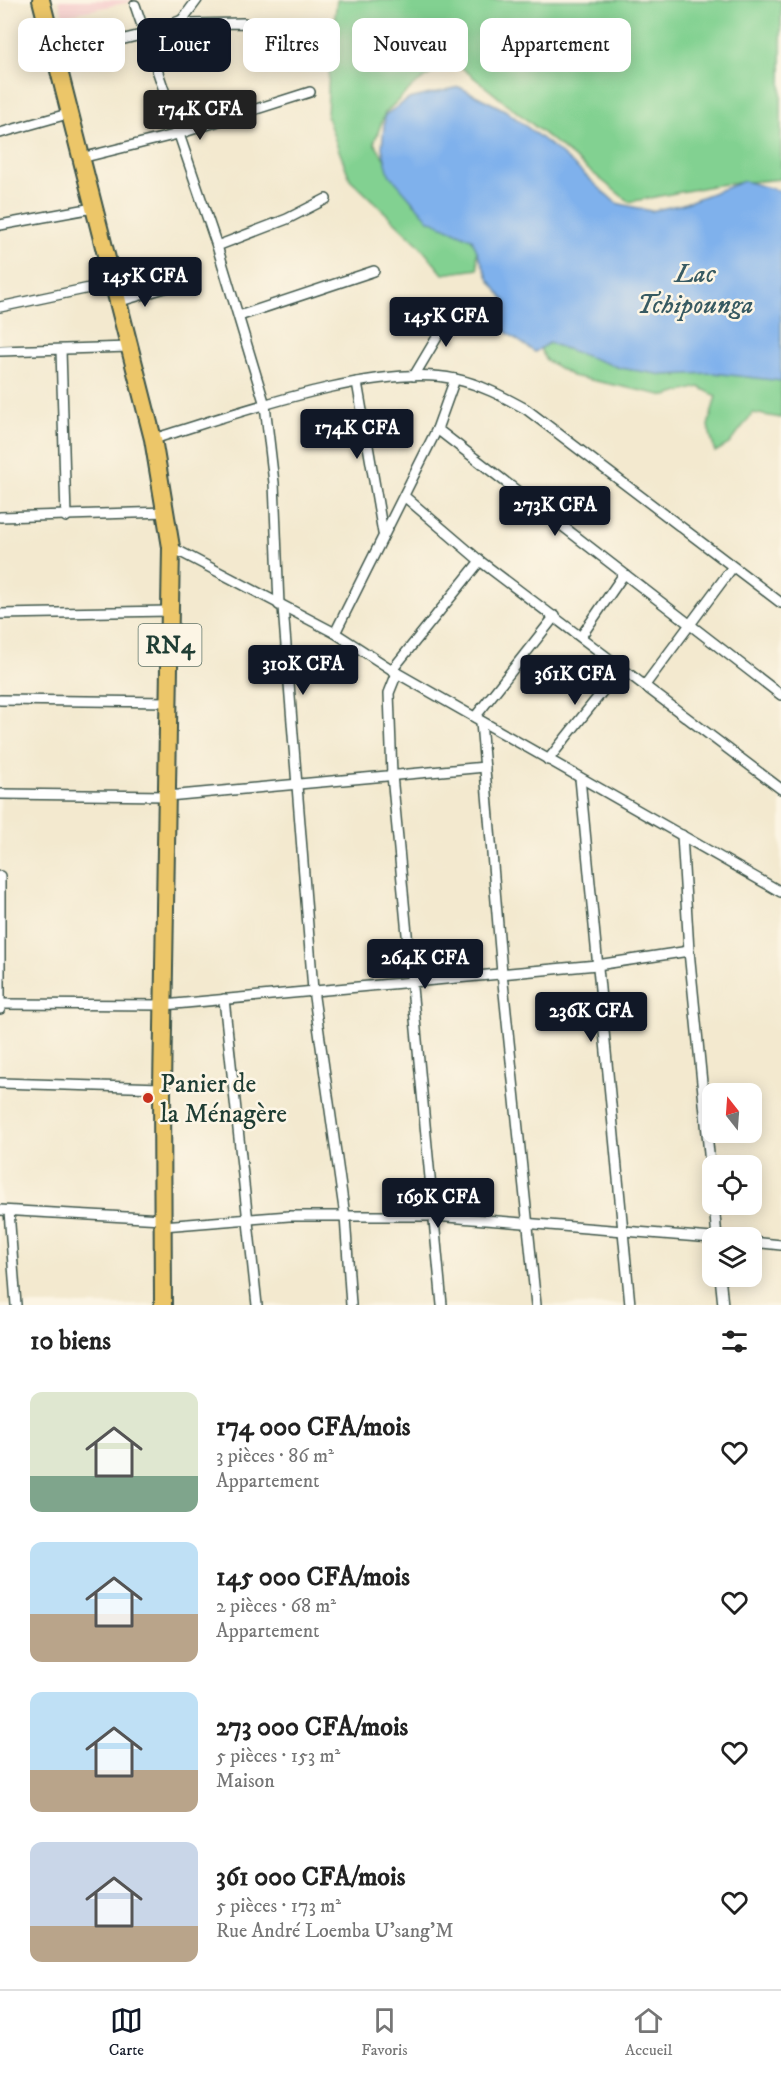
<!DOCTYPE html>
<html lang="fr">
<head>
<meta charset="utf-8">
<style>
	:root { --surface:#fff; --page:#f2f2f2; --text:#222; --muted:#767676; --line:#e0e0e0; --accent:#111827 }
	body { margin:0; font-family:"IM FELL DW Pica",serif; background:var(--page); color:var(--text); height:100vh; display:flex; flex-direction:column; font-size:22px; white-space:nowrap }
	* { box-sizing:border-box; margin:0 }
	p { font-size:20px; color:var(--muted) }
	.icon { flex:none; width:33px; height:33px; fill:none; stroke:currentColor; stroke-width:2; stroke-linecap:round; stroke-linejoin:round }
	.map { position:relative; height:1305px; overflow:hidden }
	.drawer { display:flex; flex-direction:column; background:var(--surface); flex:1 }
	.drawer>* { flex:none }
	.guide { position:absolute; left:18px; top:18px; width:746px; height:54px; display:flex; gap:12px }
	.needle { width:39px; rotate:343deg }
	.tools { position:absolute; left:702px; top:1083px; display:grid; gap:12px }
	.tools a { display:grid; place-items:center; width:60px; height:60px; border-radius:12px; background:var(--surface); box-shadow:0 3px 15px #0003; font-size:30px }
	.price { position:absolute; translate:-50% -51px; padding:0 14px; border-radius:6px; background:var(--accent); color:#fff; font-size:20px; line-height:39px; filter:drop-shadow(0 2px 3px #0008) }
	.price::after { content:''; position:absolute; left:50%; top:36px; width:18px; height:14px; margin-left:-9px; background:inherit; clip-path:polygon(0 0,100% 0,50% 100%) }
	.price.active { background:#222; color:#fff }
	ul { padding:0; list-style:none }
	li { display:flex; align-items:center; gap:18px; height:150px; padding:0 30px }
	li span { display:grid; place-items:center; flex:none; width:168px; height:120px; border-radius:12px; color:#555 }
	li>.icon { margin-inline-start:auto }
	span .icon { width:72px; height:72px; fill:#fffc; stroke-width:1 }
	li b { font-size:26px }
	h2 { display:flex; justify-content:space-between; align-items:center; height:72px; padding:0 30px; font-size:26px }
	.chip { padding:0 21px; border-radius:12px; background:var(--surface); box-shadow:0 3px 15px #0003; font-size:21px; line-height:54px }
	.chip.active { background:var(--accent); color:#fff }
	.tab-bar { display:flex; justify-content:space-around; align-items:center; height:84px; border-top:2px solid var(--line); background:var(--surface); font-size:16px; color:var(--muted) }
	.tab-bar a { display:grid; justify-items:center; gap:3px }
	.tab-bar .active { color:var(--accent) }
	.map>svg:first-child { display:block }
	.built { fill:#f7d0cf }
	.green { fill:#82d191; stroke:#508762; stroke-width:1.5 }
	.water { fill:#7fb1ec; stroke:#4f7790; stroke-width:1.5 }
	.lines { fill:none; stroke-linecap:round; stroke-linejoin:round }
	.street-casing { stroke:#3f574b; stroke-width:12 }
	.highway-casing { stroke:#3f574b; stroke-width:20 }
	.street { stroke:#fff; stroke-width:9 }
	.highway { stroke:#ecc669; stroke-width:16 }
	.poi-dot { fill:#c8321e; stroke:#fcf5e5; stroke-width:2 }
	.labels { text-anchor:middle; stroke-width:5; stroke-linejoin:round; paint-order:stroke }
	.shield { fill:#fcf5e5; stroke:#617469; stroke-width:1.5 }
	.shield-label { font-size:24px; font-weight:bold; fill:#1f3d34 }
	.poi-label { font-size:26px; fill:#1f3d34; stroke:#fcf5e5; text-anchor:start }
	.water-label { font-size:27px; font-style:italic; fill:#375a62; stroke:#fcf5e5 }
</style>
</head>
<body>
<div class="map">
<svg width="781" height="1305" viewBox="0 0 781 1305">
	<rect width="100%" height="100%" fill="#fcf5e5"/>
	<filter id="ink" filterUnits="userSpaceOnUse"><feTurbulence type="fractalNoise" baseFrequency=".0167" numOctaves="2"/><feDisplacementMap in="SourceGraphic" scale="12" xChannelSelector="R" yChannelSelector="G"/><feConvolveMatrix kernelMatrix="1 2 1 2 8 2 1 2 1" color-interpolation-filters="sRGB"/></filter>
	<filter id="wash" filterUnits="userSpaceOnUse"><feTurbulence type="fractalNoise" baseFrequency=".008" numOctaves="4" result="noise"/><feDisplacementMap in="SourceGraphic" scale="24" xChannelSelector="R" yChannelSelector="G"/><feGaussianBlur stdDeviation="1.35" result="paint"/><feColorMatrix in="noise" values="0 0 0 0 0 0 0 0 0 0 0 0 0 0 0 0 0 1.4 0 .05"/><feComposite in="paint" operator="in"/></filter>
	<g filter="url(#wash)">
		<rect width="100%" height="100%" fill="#f3e9cf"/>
		<polygon class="built" points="59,0 139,0 63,16"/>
		<g class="green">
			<polygon points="337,0 781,0 781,179 717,185 629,202 452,60 413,86 385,113 374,143 414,204 476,242 478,269 443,274 418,244 350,179 338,148 327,117 329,64"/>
			<polygon points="548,333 631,370 668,358 677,377 683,366 781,377 781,418 753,413 729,444 715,452 708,426 716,396 699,387 666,396 572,376 546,360 538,344"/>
		</g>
		<polygon class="water" points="459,87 505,110 564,156 616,203 651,211 683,204 744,181 781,191 781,381 713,373 664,375 620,368 549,343 535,352 500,328 506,302 489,280 472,239 429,220 389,174 382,148 385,115 409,99"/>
	</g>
	<g filter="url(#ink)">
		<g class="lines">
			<defs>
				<g id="street">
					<polyline points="135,5 217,246 265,405 274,483 279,605"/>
					<polyline points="182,20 197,0"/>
					<polyline points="55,56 145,34 182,20 191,24 244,23 278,34"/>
					<polyline points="0,133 71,113"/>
					<polyline points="81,158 178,134 310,92"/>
					<polyline points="0,225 93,208"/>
					<polyline points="217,246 287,219 326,199"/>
					<polyline points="117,302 165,288"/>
					<polyline points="0,307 113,283"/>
					<polyline points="239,316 374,271"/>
					<polyline points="61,350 66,517"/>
					<polyline points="0,351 130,347"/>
					<polyline points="414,376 455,307"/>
					<polyline points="357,382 383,533"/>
					<polyline points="437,429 781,695"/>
					<path d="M153 439C230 416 378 361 455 379 480 384 504 397 526 409L781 603"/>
					<polyline points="404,496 480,561 781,789"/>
					<polyline points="0,517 167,512"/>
					<polyline points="171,547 335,633 397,673 781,892"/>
					<polyline points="283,607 313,990 345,1216 351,1305"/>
					<polyline points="0,614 170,611"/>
					<polyline points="335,633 437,429 455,379"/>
					<polyline points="582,635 624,574"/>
					<polyline points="392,670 480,561"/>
					<polyline points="397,673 389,693 392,775 442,1305"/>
					<polyline points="645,685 732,568"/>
					<polyline points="0,700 170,702"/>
					<polyline points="475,717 555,616"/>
					<polyline points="481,722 502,973 536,1305"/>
					<polyline points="548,760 621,668"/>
					<polyline points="580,778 630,1305"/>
					<polyline points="0,794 168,796 485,767"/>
					<polyline points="682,835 689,951 712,1184"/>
					<polyline points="0,876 0,1009"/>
					<polyline points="224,999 257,1305"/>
					<polyline points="0,1004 164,1005 597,965 689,951"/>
					<polyline points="0,1083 162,1088"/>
					<polyline points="714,1204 717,1238"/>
					<polyline points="0,1210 162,1219"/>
					<polyline points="9,1211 16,1305"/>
					<polyline points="163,1226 289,1216 434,1216 712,1238"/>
					<polyline points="752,1242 781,1245"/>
					<polyline points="720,1276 723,1305"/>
				</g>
				<polyline id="highway" points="41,0 153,439 171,547 162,1088 163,1305"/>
			</defs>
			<use href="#street" class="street-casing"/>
			<use href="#highway" class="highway-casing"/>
			<use href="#street" class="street"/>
			<use href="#highway" class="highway"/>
		</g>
	</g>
	<circle class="poi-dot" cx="148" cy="1098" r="6"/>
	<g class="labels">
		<rect class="shield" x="138.5" y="624" width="63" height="42" rx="4.5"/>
		<g class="shield-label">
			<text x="170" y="653">RN4</text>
		</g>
		<g class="poi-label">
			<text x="160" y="1092">Panier de<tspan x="160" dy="30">la Ménagère</tspan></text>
		</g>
		<g class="water-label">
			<text x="695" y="282">Lac<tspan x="695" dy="31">Tchipounga</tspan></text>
		</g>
	</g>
</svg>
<div class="tools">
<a><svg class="needle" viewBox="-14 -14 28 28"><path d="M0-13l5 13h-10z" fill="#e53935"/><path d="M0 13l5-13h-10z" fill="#767676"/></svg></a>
<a><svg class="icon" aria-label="locate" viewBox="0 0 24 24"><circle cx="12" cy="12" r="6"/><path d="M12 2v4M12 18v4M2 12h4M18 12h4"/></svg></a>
<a><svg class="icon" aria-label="layers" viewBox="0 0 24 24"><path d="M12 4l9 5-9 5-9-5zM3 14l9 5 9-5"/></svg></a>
</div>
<b class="price active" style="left:200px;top:141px">174K CFA</b>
<b class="price" style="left:145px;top:308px">145K CFA</b>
<b class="price" style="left:446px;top:348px">145K CFA</b>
<b class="price" style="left:357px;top:460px">174K CFA</b>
<b class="price" style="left:555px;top:537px">273K CFA</b>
<b class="price" style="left:303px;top:696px">310K CFA</b>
<b class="price" style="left:575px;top:706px">361K CFA</b>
<b class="price" style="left:425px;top:990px">264K CFA</b>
<b class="price" style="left:591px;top:1043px">236K CFA</b>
<b class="price" style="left:438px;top:1229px">169K CFA</b>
<div class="guide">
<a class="chip">Acheter</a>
<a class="chip active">Louer</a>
<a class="chip">Filtres</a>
<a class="chip">Nouveau</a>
<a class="chip">Appartement</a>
</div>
</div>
<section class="drawer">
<h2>10 biens<svg class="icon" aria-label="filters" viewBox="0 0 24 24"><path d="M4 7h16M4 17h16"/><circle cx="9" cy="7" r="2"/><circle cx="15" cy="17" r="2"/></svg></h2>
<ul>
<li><span style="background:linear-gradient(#dfe7d0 70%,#7fa58c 0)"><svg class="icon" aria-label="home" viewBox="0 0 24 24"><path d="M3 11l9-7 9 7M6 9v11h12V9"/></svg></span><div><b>174 000 CFA/mois</b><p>3 pièces · 86 m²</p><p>Appartement</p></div><svg class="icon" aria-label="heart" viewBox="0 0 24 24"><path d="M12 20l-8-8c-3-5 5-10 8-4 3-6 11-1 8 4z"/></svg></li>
<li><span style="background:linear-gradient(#bfe0f5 60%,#b9a48a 0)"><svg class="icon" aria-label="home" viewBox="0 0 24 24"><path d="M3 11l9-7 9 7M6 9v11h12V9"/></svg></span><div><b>145 000 CFA/mois</b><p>2 pièces · 68 m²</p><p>Appartement</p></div><svg class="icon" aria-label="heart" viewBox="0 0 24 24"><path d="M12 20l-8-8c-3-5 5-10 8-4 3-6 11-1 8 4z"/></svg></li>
<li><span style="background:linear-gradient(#bfe0f5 65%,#b9a48a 0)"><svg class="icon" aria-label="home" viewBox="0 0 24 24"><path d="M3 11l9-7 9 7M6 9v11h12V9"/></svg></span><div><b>273 000 CFA/mois</b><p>5 pièces · 153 m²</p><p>Maison</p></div><svg class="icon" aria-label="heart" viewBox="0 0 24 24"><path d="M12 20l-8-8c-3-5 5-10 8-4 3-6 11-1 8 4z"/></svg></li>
<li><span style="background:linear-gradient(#c9d6e8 70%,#b9a48a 0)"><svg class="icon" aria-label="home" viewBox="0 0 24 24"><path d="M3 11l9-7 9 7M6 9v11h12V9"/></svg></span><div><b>361 000 CFA/mois</b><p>5 pièces · 173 m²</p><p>Rue André Loemba U'sang'M</p></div><svg class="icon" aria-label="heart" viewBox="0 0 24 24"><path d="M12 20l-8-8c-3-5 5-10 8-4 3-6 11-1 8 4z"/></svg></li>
</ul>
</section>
<nav class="tab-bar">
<a class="active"><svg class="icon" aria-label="map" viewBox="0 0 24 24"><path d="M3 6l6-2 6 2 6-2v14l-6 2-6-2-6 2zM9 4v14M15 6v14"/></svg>Carte</a>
<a><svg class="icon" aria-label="saved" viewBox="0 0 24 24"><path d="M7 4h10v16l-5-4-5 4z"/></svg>Favoris</a>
<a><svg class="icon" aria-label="home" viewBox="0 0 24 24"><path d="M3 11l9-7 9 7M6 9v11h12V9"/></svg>Accueil</a>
</nav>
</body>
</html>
